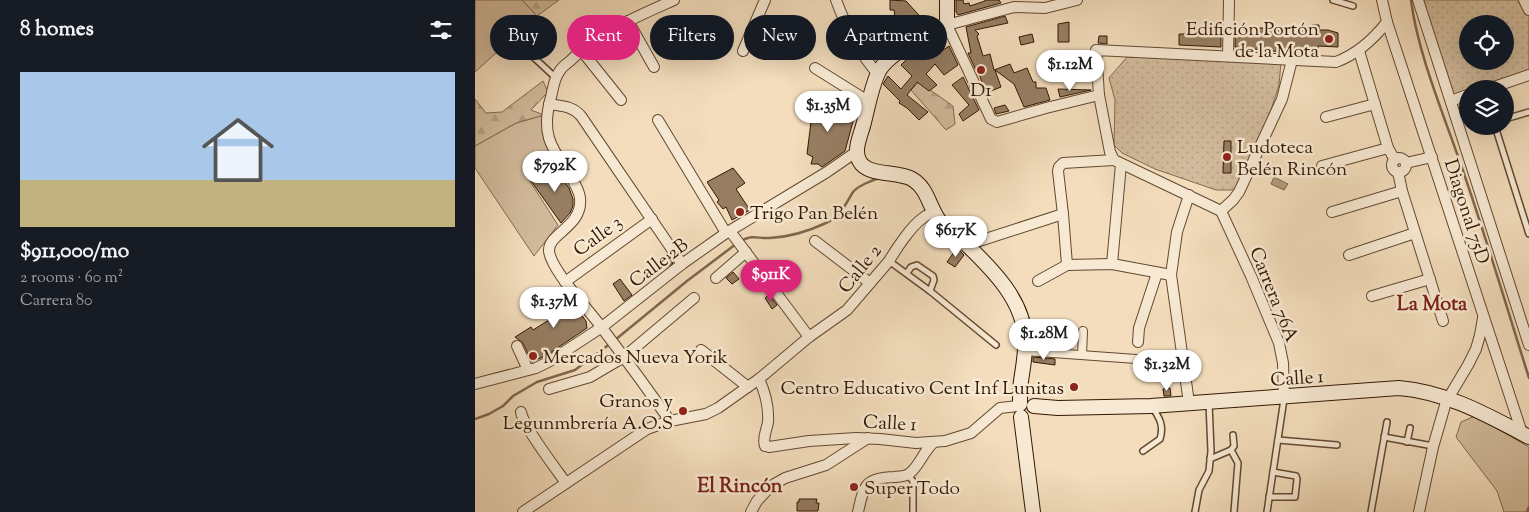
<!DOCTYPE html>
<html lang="en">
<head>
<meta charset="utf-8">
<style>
	:root { --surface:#171b24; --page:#242831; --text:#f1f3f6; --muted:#9ea1a6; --accent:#db2777 }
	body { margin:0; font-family:"Sorts Mill Goudy",serif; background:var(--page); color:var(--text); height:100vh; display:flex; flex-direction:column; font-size:19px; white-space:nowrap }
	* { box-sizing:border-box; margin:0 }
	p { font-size:16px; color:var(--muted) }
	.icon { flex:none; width:28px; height:28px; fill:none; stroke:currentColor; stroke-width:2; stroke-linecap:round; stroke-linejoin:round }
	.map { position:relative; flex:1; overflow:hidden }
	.side { display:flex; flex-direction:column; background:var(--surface); width:475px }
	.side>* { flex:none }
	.guide { position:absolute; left:15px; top:15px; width:475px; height:45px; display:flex; gap:10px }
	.fabs { position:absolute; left:984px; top:15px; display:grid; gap:10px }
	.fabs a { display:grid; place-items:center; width:55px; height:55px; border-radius:50%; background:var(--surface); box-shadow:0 5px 20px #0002; font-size:25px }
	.price { position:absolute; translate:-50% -42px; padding:0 11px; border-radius:18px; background:#fff; color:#222; font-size:16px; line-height:32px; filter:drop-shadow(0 1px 2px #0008) }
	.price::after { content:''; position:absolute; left:50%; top:30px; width:15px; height:11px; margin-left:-8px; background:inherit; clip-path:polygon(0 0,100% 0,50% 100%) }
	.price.current { background:var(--accent); color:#fff }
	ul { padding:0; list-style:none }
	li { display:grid; align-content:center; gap:10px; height:265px; padding:0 20px }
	li span { display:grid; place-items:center; height:155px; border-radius:0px; color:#555 }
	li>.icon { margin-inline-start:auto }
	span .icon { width:90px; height:90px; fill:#fffc; stroke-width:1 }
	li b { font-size:21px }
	h2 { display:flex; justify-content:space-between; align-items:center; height:60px; padding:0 20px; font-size:21px }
	.tag { padding:0 18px; border-radius:22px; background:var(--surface); box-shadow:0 5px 20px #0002; font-size:18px; line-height:45px }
	.tag.current { background:var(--accent); color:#fff }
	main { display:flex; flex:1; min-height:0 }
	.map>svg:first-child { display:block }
	.grass { fill:#d2bb9c; stroke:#82694f }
	.forest { fill:url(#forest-firs); stroke:#82694f }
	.park { fill:url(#park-dots); stroke:#82694f; fill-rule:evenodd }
	.water { fill:url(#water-ripples); stroke:#7f664c }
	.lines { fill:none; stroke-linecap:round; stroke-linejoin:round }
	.stream { stroke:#7f664c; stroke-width:2.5 }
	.building { fill:#977e63; stroke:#331702 }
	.service-casing { stroke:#634830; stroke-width:8 }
	.pedestrian-casing { stroke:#634830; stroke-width:10 }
	.minor-casing { stroke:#634830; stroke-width:12 }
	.secondary-casing { stroke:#331702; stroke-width:16 }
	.service { stroke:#f7e9d3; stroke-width:5 }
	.pedestrian { stroke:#f7e9d3; stroke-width:8 }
	.minor { stroke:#f7e9d3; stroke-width:10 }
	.secondary { stroke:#f7e9d3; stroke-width:14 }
	.poi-dot { fill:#8f2418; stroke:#f7e9d3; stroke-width:2 }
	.labels { text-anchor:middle; stroke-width:5; stroke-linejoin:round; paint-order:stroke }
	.poi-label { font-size:19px; fill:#331702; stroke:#f7e9d3; text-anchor:start }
	.street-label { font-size:19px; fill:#331702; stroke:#f7e9d3 }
	.neighbourhood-label { font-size:20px; font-weight:bold; fill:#7a1f14; stroke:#f7e9d3 }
</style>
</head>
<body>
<main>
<section class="side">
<h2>8 homes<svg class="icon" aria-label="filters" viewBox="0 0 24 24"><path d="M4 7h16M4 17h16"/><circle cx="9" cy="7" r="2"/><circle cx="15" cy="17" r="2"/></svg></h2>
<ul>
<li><span style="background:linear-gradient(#a9c7e8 70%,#c2b280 0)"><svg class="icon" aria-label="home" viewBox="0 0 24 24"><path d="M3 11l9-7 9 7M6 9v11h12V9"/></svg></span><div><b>$911,000/mo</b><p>2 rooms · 60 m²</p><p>Carrera 80</p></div></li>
</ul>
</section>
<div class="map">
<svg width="1054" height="512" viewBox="0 0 1054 512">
	<defs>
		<pattern id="forest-firs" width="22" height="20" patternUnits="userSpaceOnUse" patternTransform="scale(1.25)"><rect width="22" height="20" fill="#d2bb9c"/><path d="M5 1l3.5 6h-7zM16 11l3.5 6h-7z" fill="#b5a085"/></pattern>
		<pattern id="park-dots" width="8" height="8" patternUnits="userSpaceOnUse" patternTransform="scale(1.25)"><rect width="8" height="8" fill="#d2bb9c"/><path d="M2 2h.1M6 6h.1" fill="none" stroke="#b5a085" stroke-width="1.8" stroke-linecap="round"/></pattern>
		<pattern id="water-ripples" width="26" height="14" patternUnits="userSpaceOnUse" patternTransform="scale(1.25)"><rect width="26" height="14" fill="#b29a7d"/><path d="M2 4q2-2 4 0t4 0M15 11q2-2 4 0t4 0" fill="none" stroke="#917d64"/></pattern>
	</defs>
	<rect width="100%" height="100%" fill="#f3ddbc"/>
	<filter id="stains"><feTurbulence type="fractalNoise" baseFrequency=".004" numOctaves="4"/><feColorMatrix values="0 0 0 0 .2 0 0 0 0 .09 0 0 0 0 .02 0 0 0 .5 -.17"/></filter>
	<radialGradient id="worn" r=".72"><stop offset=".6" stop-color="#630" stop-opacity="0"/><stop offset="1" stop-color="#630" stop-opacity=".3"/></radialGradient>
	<g class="grass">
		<polygon points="0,0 47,0 62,16 0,72"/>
		<polygon points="69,115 79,161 54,180 83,225 59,256 0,168 0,146 41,123"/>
		<polygon points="1000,416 1054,447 1054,512 1029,512 1022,491 981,437 986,422"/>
	</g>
	<g class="forest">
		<polygon points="47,0 84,0 62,16"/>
		<polygon points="68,81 73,92 56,110 69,115 41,123 0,146 0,99 11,113 27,112"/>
		<polygon points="444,82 478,106 480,124 471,130 436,90"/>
	</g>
	<g class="park">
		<path d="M943 0H1048L1054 11V75L1013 89H992V95L976 101ZM992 24H1030V61H992Z"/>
		<polygon points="652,57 806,62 804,85 795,113 762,190 741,190 680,169 647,153 639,145 640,100 634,78"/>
	</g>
	<polygon class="water" points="799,177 813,184 809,190 796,184"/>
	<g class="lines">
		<g class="stream">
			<path d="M936 0C943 55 969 115 987 168 1011 237 1032 308 1054 378"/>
			<path d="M266 241C278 234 283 239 295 238 314 237 334 231 351 223 366 216 370 205 378 192 383 186 397 180 405 178"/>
			<polyline points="140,340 212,281 261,244"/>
			<polyline points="0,419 14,414 28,406 38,396 62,382 100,370 136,343"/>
			<polyline points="1052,512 1054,507"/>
		</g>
	</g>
	<g class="building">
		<polygon points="415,0 431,1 452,24 415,47 414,40 411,35 417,34 422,29 419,10 415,10"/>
		<polygon points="481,0 488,0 489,4 494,3 495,6 510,1 510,0 524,0 526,3 483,15 481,12"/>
		<polygon points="530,16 533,23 500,30 504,34 502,36 508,56 515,54 519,70 535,64 539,73 552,68 558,82 561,82 561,88 571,88 575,100 549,107 539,84 520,70 526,87 511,93 504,74 503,75 493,53 496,53 491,27"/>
		<polygon points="594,22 594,42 583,42 583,24"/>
		<polygon points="794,25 804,26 803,33 819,34 820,27 836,29 837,25 844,25 844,30 853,30 863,33 863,47 843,46 843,51 824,50 824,52 817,51 817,53 760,47 760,35 774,35 775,28 794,28"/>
		<polygon points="710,33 719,33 719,35 742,37 742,36 746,36 746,47 704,45 704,34 710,34"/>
		<polygon points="557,34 559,42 546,45 544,37"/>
		<polygon points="624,36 632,36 632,44 623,43"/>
		<polygon points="455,43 459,49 461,48 464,53 474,46 483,65 469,75 460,64 451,74 462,85 454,91 442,82 432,95 453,112 444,120 432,108 424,103 425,101 408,84 413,76 426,89 437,76 426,65 435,56 445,51 444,49"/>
		<polygon points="583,62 613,62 614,68 603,69 604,77 581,78 580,71 568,73 567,64"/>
		<polygon points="488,77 504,110 488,121 484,114 494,105 477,85"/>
		<polygon points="583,89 616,90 585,97"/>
		<polygon points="339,98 345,99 379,118 370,151 347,167 343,164 336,164 338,157 332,154"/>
		<polygon points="530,105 534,111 521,114 519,108"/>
		<polygon points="749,141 756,141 756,173 748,173"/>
		<polygon points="78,165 94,188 98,199 98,206 95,213 86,223 56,181"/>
		<polygon points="258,168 270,183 261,189 275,210 257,220 251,207 248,209 242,202 244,200 232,182"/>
		<polygon points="482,248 489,255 480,267 472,262"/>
		<polygon points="193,255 198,263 191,268 184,261"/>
		<polygon points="258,272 264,279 257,284 251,278"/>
		<polygon points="145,279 157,295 149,301 138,284"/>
		<polygon points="86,289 111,321 112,328 72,355 57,362 48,343 40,337 56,327 58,330 85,313 74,297"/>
		<polygon points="294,295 302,305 297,309 290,298"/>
		<polygon points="558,357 580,359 580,365 558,362"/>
		<polygon points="695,388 696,396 689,396 688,389"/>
		<polygon points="324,499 342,499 341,503 344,503 343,511 322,511 322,502 324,502"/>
	</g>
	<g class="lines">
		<defs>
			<g id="service">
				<polyline points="858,0 878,6"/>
				<polyline points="54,53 81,78"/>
				<polyline points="1030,119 1054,112"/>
				<polyline points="1020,126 1054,234"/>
				<polyline points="414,261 455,291 521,345"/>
				<polyline points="432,273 436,267 442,265 458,276 459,280 455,291"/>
				<polyline points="909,437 958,446"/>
				<polyline points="803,440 862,445"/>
				<polyline points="932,442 935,428"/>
				<polyline points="756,450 759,446 758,435"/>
				<path d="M668 451 685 439C689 426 685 419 678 408"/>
				<polyline points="735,459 756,450 763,463 759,512"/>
				<polyline points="433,475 438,481 438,512"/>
				<polyline points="794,497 820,497 822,479 821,476 798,472"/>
				<polyline points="720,512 724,490 734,471 736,451 734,403"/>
				<polyline points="792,512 809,399"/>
				<polyline points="896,512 912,422"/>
			</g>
			<g id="pedestrian">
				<polyline points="550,351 661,359"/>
				<polyline points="607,355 608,331"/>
			</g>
			<g id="minor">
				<path d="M361 0C371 27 383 52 403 74"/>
				<polyline points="602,0 570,8 539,7 472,25 516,119 522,122 571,108 624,95"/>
				<polyline points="907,0 912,22 1047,433"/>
				<polyline points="943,0 1054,345"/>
				<polyline points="1049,0 1054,10"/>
				<polyline points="153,21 179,67"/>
				<polyline points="106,50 146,100"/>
				<polyline points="268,51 290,0"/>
				<polyline points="884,51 913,148 920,160"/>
				<polyline points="753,56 754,0"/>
				<polyline points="340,68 388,98 394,101"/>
				<polyline points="1013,89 1054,75"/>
				<polyline points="976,101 992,95"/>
				<path d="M74 104C86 106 98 106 106 116L207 264"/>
				<polyline points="851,117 900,104"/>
				<polyline points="183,120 251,233"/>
				<circle cx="924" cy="165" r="7"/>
				<polyline points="931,163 957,157"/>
				<polyline points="847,166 913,148"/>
				<polyline points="923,172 927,191 968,321"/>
				<path d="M746 211 639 160 635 152 624 95 621 50 861 62C882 54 898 40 912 22"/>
				<polyline points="746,211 776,276 804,343 808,363 809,397"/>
				<polyline points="746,211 758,200 764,192 807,99 817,60"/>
				<polyline points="857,212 927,191"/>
				<polyline points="255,231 334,337"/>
				<polyline points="340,241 395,283"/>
				<polyline points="492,245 588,214"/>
				<polyline points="874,255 940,233"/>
				<polyline points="637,264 646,164"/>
				<polyline points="592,265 588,214 583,171 584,167 588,163 639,160"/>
				<polyline points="241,278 271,252"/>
				<polyline points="563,281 592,265 637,264 696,275"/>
				<polyline points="90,282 177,219"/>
				<polyline points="897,296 955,279"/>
				<polyline points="663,342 664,328 682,273"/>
				<polyline points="42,346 53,370"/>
				<polyline points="226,350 273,387"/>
				<path d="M284 379C290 392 294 407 293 422 292 430 287 437 290 446L294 447 334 441 381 438 405 439 441 443 470 441 496 433 525 408 543 406"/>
				<polyline points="0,384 61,368 75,361 127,327 207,264 251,233 352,172 381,152"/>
				<polyline points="74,389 115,377 149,357 219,298"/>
				<polyline points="714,403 696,275 702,232 714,195"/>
				<path d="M46 412C48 426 81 469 91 483"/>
				<path d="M195 421C174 391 152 361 130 332 118 314 76 271 74 251 73 233 108 227 105 198 103 181 80 159 74 138 70 124 72 111 76 97 78 89 79 79 84 72 86 68 91 64 95 61 124 32 161 17 199 0"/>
				<path d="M48 512 172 429 195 421 231 414 243 408 284 379 334 337 372 310 414 261C421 249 437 225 448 218 451 215 455 214 459 212"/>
				<polyline points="276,512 282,501 296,486 310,478 351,465 393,438"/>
				<path d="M383 512C389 485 390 478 420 477 425 476 431 477 435 473 445 465 449 450 459 442"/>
				<polyline points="944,512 958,447 971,402 993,365 1001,349 1005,335 1008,318"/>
			</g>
			<g id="secondary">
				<path d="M472 0V25C454 32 413 54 404 71 396 87 393 108 388 126 385 137 378 151 385 162 393 176 423 171 437 179 454 189 454 209 466 223 474 231 483 238 492 245 518 270 549 301 550 339 551 353 548 367 546 381 545 388 545 396 545 404"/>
				<path d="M559 406 583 408 676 406 924 388C972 392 1012 415 1054 437"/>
				<polyline points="546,417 558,512"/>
			</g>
		</defs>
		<use href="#service" class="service-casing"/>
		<use href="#pedestrian" class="pedestrian-casing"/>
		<use href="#minor" class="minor-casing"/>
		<use href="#secondary" class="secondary-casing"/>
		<use href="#service" class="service"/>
		<use href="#pedestrian" class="pedestrian"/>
		<use href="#minor" class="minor"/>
		<use href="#secondary" class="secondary"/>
	</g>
	<g class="poi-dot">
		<circle cx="854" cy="39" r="5"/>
		<circle cx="506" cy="70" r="5"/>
		<circle cx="752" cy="157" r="5"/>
		<circle cx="265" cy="212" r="5"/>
		<circle cx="58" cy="356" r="5"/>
		<circle cx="599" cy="387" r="5"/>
		<circle cx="208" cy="411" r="5"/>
		<circle cx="379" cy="487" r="5"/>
	</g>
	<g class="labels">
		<g class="poi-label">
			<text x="844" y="35" text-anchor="end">Edifición Portón<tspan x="844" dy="22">de la Mota</tspan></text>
			<text x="506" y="96" text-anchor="middle">D1</text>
			<text x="762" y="153">Ludoteca<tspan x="762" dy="22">Belén Rincón</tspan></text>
			<text x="275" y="219">Trigo Pan Belén</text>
			<text x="68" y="363">Mercados Nueva Yorik</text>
			<text x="589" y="394" text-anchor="end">Centro Educativo Cent Inf Lunitas</text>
			<text x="198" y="407" text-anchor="end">Granos y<tspan x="198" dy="22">Legunmbrería A.O.S</tspan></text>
			<text x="389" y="494">Super Todo</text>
		</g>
		<g class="street-label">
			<text transform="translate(993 211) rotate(72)" y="7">Diagonal 75D</text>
			<text transform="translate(122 235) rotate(-36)" y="7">Calle 3</text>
			<text transform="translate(183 262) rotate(-37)" y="7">Calle 2B</text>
			<text transform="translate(384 268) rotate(-51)" y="7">Calle 2</text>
			<text transform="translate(800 294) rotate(68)" y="7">Carrera 76A</text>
			<text transform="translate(822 377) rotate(-4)" y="7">Calle 1</text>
			<text transform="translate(415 422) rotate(3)" y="7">Calle 1</text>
		</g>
		<g class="neighbourhood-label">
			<text x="957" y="310">La Mota</text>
			<text x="265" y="492">El Rincón</text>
		</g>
	</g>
	<rect width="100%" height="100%" filter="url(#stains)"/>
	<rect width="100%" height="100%" fill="url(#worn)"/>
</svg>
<div class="fabs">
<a><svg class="icon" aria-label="locate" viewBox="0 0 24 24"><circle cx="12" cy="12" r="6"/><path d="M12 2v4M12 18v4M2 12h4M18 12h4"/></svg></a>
<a><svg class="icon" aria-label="layers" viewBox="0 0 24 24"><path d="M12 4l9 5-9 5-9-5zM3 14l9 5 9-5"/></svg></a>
</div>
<b class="price" style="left:595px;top:92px">$1.12M</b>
<b class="price" style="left:353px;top:133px">$1.35M</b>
<b class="price" style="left:80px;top:193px">$792K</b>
<b class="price" style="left:481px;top:258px">$617K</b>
<b class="price current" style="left:296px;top:302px">$911K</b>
<b class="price" style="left:79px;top:329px">$1.37M</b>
<b class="price" style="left:569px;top:361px">$1.28M</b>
<b class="price" style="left:692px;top:392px">$1.32M</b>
<div class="guide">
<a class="tag">Buy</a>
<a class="tag current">Rent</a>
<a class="tag">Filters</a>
<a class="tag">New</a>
<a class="tag">Apartment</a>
</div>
</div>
</main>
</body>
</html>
